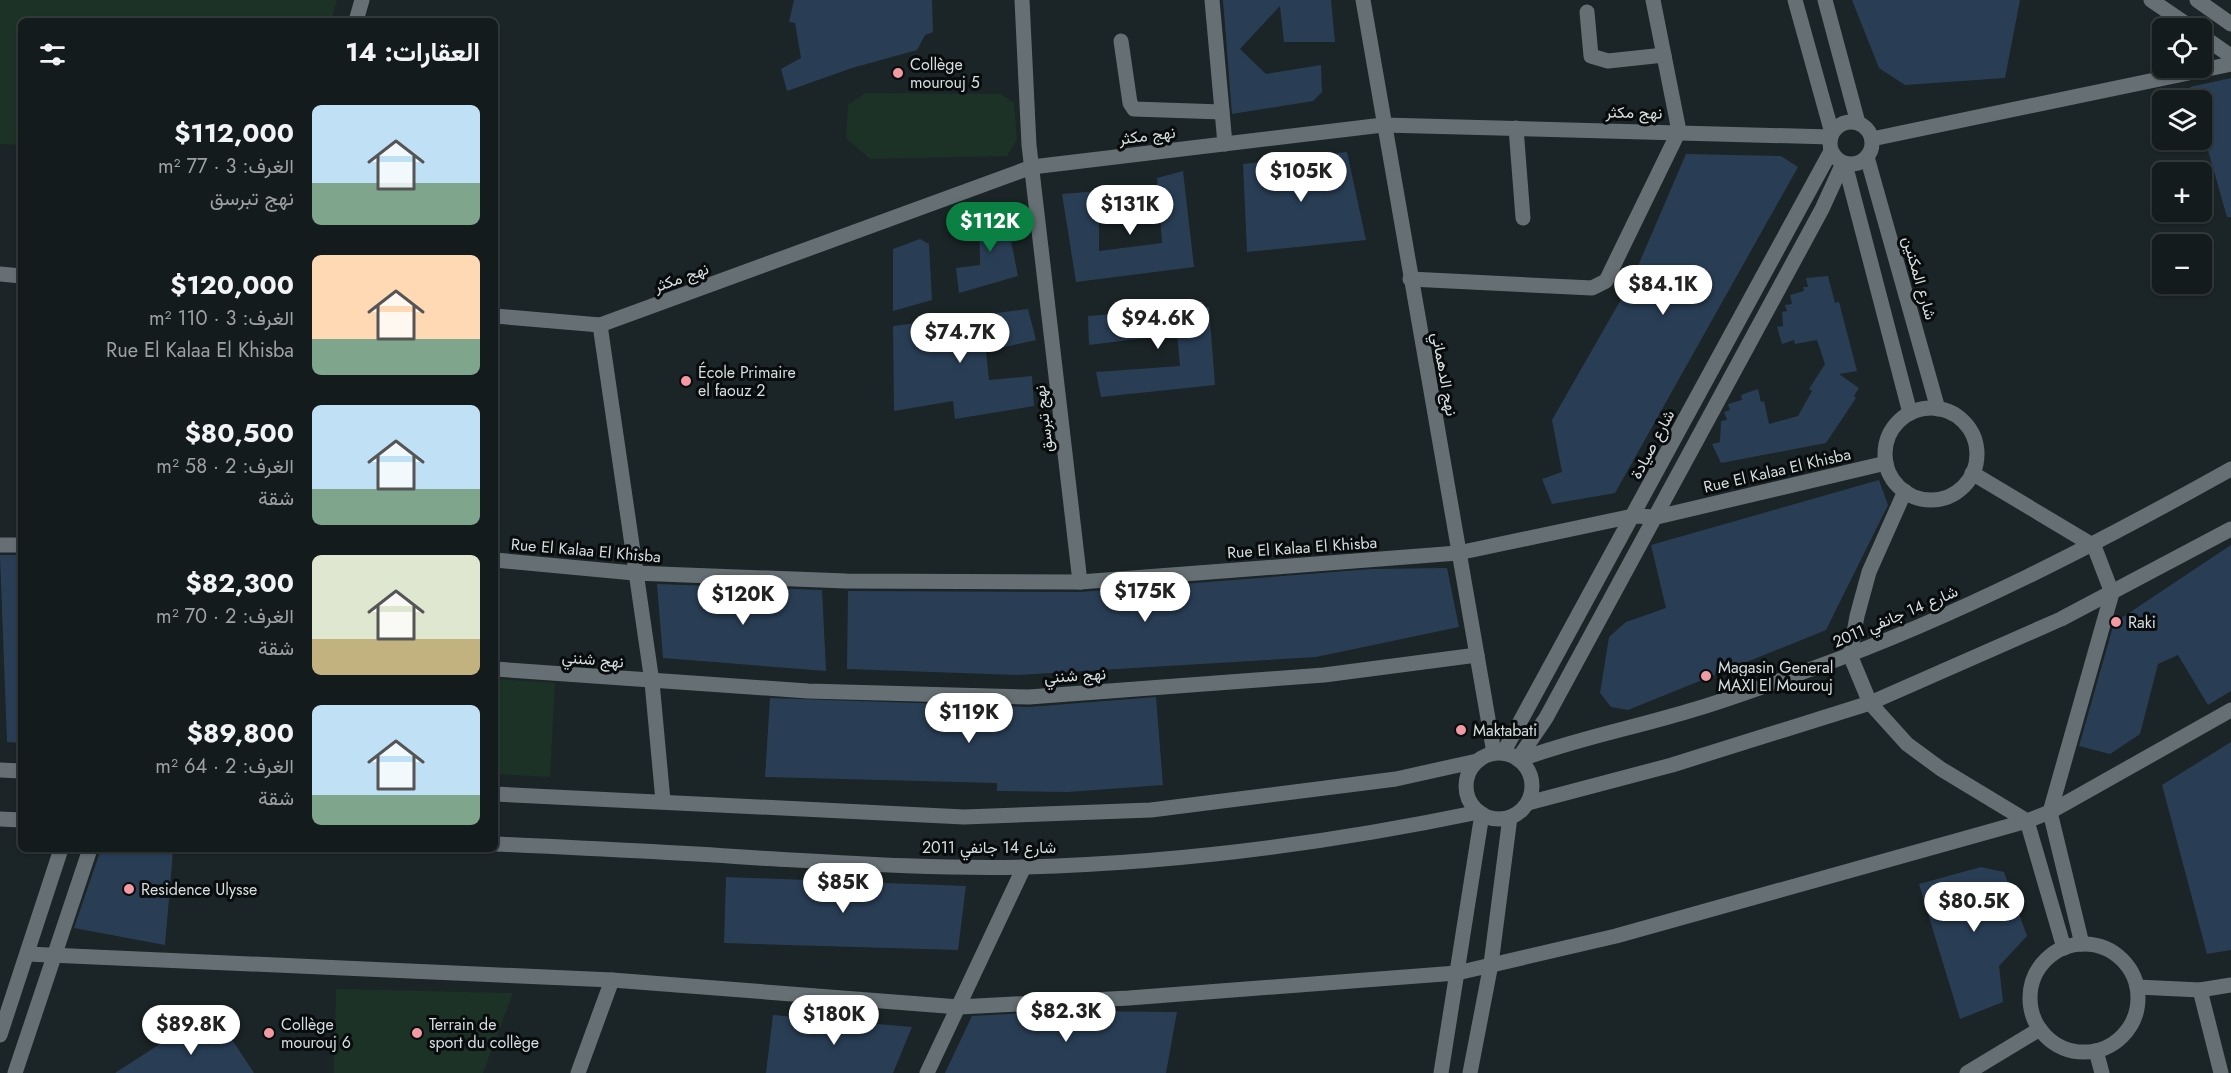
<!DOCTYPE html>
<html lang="ar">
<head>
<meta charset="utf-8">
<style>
	:root { --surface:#141b1c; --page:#1d2425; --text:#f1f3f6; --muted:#9da1a3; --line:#33393b; --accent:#0b8043 }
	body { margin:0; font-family:Jost,Vazirmatn,sans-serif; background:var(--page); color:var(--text); direction:rtl; height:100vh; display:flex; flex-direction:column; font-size:22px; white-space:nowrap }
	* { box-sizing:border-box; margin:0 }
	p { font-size:20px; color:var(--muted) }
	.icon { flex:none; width:33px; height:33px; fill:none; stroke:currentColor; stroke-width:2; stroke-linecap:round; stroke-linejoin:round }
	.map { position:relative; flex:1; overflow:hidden; direction:ltr }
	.details { position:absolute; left:18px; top:18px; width:480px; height:834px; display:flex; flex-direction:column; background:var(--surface); border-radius:9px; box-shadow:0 2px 4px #0004,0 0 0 2px var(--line); direction:rtl }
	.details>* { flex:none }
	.controls { position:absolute; left:2152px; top:18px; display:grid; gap:12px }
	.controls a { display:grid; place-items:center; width:60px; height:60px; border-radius:9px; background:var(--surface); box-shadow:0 2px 4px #0004,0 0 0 2px var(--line); font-size:30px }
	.price { position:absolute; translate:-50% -51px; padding:0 14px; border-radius:21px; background:#fff; color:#222; font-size:20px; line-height:39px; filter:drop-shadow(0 2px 3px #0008) }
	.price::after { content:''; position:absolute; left:50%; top:36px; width:18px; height:14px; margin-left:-9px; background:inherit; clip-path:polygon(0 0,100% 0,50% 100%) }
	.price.current { background:var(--accent); color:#fff }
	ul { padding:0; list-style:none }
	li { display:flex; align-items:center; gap:18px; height:150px; padding:0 18px }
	li span { display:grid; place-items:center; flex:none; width:168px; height:120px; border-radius:9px; color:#555 }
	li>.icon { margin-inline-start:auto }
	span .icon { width:72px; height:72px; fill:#fffc; stroke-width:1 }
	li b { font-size:26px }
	h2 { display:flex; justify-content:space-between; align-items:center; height:72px; padding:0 18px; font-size:26px }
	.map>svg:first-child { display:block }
	.green { fill:#1c3226 }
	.building { fill:#293e55 }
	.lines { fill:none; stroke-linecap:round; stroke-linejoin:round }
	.minor { stroke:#667074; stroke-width:15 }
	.tertiary { stroke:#667074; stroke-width:15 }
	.poi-dot { fill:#f49aa2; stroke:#090c0d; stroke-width:2 }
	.labels { text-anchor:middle; stroke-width:6; stroke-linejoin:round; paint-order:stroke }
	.poi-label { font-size:16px; fill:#d8dee0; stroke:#090c0d; text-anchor:start }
	.street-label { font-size:16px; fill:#d8dee0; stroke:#090c0d }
</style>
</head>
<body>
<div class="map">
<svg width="2231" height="1073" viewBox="0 0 2231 1073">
	<rect width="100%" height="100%" fill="#1b2426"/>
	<g class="green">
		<polygon points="0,0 337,0 331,21 21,21 21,145 0,144"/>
		<polygon points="866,93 1001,94 1014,103 1017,140 1007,156 870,159 846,138 848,105"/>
		<polygon points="495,679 555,683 550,777 495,774"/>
		<polygon points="336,989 513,993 483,1073 334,1073"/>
	</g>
	<g class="building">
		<polygon points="794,0 932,0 933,32 925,35 917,50 852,68 787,91 781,69 801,58 795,23 789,22"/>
		<polygon points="1223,0 1331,0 1335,42 1284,42 1280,6 1240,49 1266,74 1321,65 1322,92 1313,101 1232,114"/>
		<polygon points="1852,0 2020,0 2005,78 1905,85 1879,68"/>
		<polygon points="2231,78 2231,217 2227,217 2202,129 2202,100 2194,100 2190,87"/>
		<polygon points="1347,152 1366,240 1247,252 1243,164"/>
		<polygon points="1686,154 1781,156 1798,167 1615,493 1552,504 1542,479 1562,472 1552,420 1631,282"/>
		<polygon points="1183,171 1194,267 1076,282 1062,194 1099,191 1099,251 1162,243 1157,178"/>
		<polygon points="1004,206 1018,276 959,293 956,268 980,265 979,210"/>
		<polygon points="920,239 929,244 932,300 893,311 893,249"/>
		<polygon points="1828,276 1835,303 1839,302 1857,371 1839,374 1859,388 1854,396 1856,398 1826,443 1721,463 1712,444 1720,442 1721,421 1727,420 1724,412 1730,410 1728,404 1742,400 1741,395 1758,389 1761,402 1764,401 1769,424 1798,416 1812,391 1809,389 1825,364 1817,340 1795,344 1794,340 1782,344 1777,327 1783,326 1782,312 1787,311 1785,305 1792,304 1790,295 1804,291 1803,287 1808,287 1806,278"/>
		<polygon points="1209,307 1215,385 1101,397 1096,372 1180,366 1177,334 1089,345 1088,316"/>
		<polygon points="1028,309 1036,340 986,351 989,380 1032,376 1034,406 955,419 953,401 894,411 893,326"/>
		<polygon points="1879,480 1888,505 1826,630 1628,710 1611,707 1600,693 1609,637 1626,622 1666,608 1651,545"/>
		<polygon points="2231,545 2231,691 2208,705 2178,655 2158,664 2140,734 2110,754 2079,746 2114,623"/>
		<polygon points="0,555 21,555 21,743 7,742"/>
		<polygon points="1447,568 1459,627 1316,657 1017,675 847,669 848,591 1080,592 1372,569"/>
		<polygon points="657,584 822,590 826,671 663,658"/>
		<polygon points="1156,697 1163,785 1068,792 997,791 997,783 765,777 770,698 1029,707"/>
		<polygon points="2231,742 2231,950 2207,954 2162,785"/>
		<polygon points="101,849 173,851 165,945 74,928"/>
		<polygon points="1981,867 2004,872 2027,936 1999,966 2003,1002 1960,1019 1919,884"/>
		<polygon points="726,877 966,886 958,950 724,943"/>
		<polygon points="1064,1011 1177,1012 1166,1073 945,1073 972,1016"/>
		<polygon points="773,1015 912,1027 893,1073 766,1073"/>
		<polygon points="194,1022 209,1045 227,1032 254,1073 115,1073"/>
	</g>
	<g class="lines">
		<g class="minor">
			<polyline points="1022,0 1029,145 1080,582"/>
			<polyline points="1212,0 1225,144"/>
			<polyline points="1363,0 1494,753"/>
			<polyline points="1795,0 1832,133"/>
			<polyline points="1825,0 1858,123"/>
			<polyline points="1587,12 1591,56 1608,61 1664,55"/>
			<polyline points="1121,41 1130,103 1134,109 1222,112"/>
			<circle cx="1851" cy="143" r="21"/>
			<polyline points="1516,128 1523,218"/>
			<polyline points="1872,139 2231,64"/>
			<polyline points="1867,157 1938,409"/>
			<polyline points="1845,164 1910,413"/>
			<polyline points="0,274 21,276"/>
			<polyline points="1410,279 1592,288 1606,281 1679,131 1653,0"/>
			<polyline points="495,316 600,325 1032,167 1383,125 1831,137"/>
			<polyline points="600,325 652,682 663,801"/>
			<circle cx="1931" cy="454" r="46"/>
			<polyline points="1972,473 2094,546 2112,593 2050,812 2082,944"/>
			<polyline points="1905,491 1869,572 1857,616 1850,655 1870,703 1907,744 1941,769 2027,821 2064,948"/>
			<polyline points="0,545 21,545"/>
			<polyline points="495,560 634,573 846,581 1080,582 1458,553 1633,516 1657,517 1886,463"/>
			<polyline points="495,669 808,691 1029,697 1324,675 1477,655"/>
			<polyline points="1503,753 1831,151"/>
			<polyline points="1518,759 1546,718 1822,209 1843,163"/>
			<polyline points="27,954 612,980 959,1007 1129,998 1457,973 1616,936 2027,821 2050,812 2231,710"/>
			<polyline points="2200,990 2221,1073"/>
			<polyline points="0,1035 61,849"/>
			<polyline points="2096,1051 2102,1073"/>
			<polyline points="15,1073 90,849"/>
			<polyline points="578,1073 612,980"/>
			<polyline points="927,1073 1024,867"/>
		</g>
		<g class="tertiary">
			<polyline points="2151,0 2192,28"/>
			<polyline points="2197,0 2231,24"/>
			<polyline points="356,21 362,0"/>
			<polyline points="2202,36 2231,56"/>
			<circle cx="1499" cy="786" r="33"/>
			<path d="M1519 760C1575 739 1633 728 1689 711 1731 699 1773 683 1814 668 1960 615 2095 545 2231 469"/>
			<polyline points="0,770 21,771"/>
			<polyline points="495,794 964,817 1151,810 1396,779 1477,761"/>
			<polyline points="1528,803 1672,765 1870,703 2061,619 2231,529"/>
			<polyline points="0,819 21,820"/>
			<path d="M495 844C583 848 670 852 758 858 847 863 937 869 1026 867 1178 863 1330 843 1479 812"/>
			<circle cx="2084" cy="998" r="54"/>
			<polyline points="2137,987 2200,990 2231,985"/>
			<polyline points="1441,1073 1482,814"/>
			<polyline points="1470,1073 1491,964 1510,817"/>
			<polyline points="1967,1073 2040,1029"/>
		</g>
	</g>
	<g class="poi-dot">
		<circle cx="898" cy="73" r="6"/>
		<circle cx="686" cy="381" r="6"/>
		<circle cx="2116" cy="622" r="6"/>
		<circle cx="1706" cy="676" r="6"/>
		<circle cx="1461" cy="730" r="6"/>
		<circle cx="129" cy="889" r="6"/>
		<circle cx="269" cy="1033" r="6"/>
		<circle cx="417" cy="1033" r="6"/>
	</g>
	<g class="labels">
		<g class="poi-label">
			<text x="910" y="70">Collège<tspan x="910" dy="18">mourouj 5</tspan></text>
			<text x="698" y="378">École Primaire<tspan x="698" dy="18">el faouz 2</tspan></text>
			<text x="2128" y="628">Raki</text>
			<text x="1718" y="673">Magasin General<tspan x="1718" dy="18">MAXI El Mourouj</tspan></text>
			<text x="1473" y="736">Maktabati</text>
			<text x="141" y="895">Residence Ulysse</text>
			<text x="281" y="1030">Collège<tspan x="281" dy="18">mourouj 6</tspan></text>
			<text x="429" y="1030">Terrain de<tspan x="429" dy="18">sport du collège</tspan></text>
		</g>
		<g class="street-label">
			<text transform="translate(1634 112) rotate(1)" y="6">نهج مكثر</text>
			<text transform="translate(1147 135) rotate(-7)" y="6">نهج مكثر</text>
			<text transform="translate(681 277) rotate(-20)" y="6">نهج مكثر</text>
			<text transform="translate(1920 278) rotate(74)" y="6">شارع المكنين</text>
			<text transform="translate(1445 374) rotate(80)" y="6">نهج الدهماني</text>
			<text transform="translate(1043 419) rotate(-97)" y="6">نهج تبرسق</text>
			<text transform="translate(1652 444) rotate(-62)" y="6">شارع صيادة</text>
			<text transform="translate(1777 470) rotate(-13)" y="6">Rue El Kalaa El Khisba</text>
			<text transform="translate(1302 547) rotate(-4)" y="6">Rue El Kalaa El Khisba</text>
			<text transform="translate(586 550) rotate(5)" y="6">Rue El Kalaa El Khisba</text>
			<text transform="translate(1895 616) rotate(-23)" y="6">شارع 14 جانفي 2011</text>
			<text transform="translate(593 659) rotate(5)" y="6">نهج شنني</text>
			<text transform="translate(1075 675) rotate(-4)" y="6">نهج شنني</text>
			<text x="989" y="853">شارع 14 جانفي 2011</text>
		</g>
	</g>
</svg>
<div class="controls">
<a><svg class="icon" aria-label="locate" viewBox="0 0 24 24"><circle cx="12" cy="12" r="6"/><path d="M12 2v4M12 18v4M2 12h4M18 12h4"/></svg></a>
<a><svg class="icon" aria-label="layers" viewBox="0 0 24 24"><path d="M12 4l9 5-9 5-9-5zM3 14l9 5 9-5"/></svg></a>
<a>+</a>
<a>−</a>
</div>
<b class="price" style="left:1301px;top:203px">$105K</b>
<b class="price" style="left:1130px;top:236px">$131K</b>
<b class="price current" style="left:990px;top:253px">$112K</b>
<b class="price" style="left:1663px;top:316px">$84.1K</b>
<b class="price" style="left:1158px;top:350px">$94.6K</b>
<b class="price" style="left:960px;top:364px">$74.7K</b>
<b class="price" style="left:1145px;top:623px">$175K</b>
<b class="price" style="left:743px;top:626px">$120K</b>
<b class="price" style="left:969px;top:744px">$119K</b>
<b class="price" style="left:843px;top:914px">$85K</b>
<b class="price" style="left:1974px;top:933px">$80.5K</b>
<b class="price" style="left:1066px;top:1043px">$82.3K</b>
<b class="price" style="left:834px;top:1046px">$180K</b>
<b class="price" style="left:191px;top:1056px">$89.8K</b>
<section class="details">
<h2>العقارات: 14<svg class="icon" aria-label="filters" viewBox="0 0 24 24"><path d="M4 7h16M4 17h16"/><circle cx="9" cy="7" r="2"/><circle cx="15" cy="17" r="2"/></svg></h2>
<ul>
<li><span style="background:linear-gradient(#bfe0f5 65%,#7fa58c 0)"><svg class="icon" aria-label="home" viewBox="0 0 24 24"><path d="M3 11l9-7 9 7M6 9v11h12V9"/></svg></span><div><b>$112,000</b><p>الغرف: 3 · 77 m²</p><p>نهج تبرسق</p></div></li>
<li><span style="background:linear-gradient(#ffd9b3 70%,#7fa58c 0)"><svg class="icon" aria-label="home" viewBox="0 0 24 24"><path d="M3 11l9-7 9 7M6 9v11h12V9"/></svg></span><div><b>$120,000</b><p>الغرف: 3 · 110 m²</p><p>Rue El Kalaa El Khisba</p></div></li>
<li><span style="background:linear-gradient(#bfe0f5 70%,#7fa58c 0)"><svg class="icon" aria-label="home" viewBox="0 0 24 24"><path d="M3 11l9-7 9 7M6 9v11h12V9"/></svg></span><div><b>$80,500</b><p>الغرف: 2 · 58 m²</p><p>شقة</p></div></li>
<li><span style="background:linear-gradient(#dfe7d0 70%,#c2b280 0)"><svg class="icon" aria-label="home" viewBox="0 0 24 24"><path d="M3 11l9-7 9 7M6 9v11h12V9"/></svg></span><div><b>$82,300</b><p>الغرف: 2 · 70 m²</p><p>شقة</p></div></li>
<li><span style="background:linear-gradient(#bfe0f5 75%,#7fa58c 0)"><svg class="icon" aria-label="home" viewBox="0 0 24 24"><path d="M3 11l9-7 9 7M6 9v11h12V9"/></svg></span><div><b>$89,800</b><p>الغرف: 2 · 64 m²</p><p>شقة</p></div></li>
</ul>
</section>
</div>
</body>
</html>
